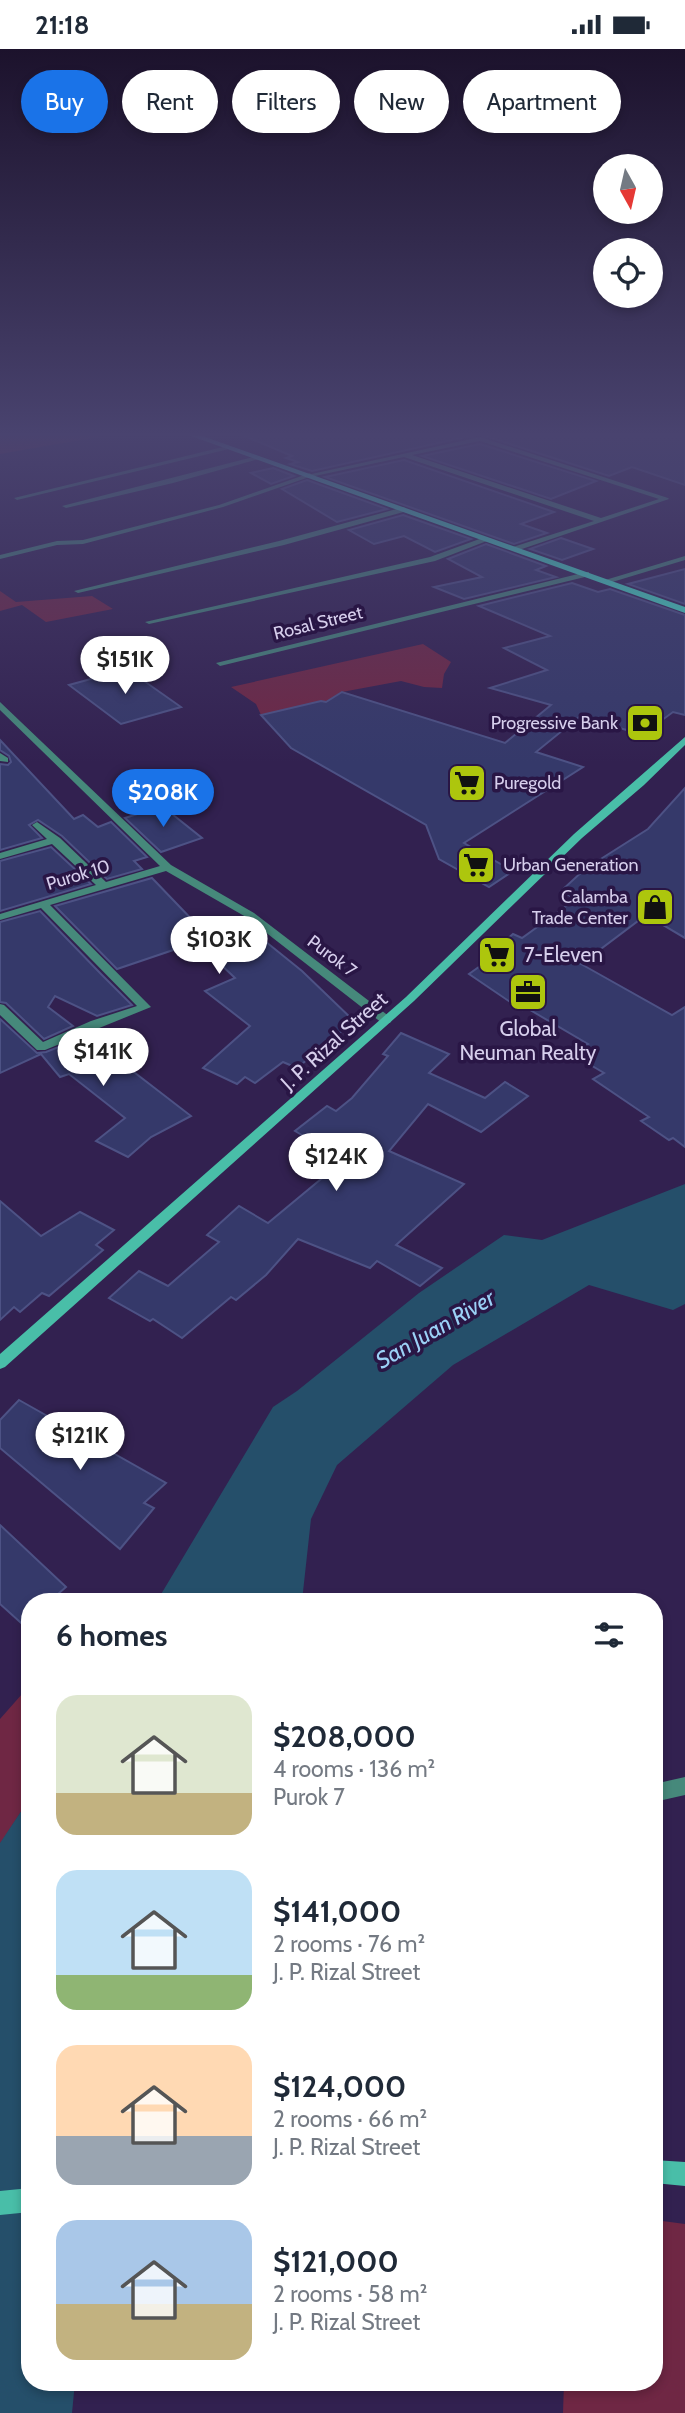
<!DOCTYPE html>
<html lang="en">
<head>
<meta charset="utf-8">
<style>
	:root { --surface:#fff; --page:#f2f2f3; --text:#1f2937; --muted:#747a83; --accent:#1a73e8 }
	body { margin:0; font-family:Cabin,sans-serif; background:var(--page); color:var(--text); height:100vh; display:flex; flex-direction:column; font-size:26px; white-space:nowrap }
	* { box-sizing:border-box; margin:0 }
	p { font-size:23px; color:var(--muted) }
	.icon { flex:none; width:38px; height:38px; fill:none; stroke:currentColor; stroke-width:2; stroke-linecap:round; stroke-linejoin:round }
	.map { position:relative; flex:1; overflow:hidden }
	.details { position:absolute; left:21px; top:1544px; width:642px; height:798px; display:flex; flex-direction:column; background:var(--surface); border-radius:28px; box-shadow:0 4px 10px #0003 }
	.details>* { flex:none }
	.guide { position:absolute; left:21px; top:21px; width:644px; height:63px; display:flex; gap:14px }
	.needle { width:46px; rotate:172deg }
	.fabs { position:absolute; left:593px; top:105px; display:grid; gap:14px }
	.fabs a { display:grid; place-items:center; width:70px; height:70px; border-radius:50%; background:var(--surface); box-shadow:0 4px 10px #0003; font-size:35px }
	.price { position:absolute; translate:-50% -60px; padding:0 16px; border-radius:24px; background:#fff; color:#222; font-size:23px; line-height:46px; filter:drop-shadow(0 2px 4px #0008) }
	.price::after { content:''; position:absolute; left:50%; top:42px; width:21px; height:16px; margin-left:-10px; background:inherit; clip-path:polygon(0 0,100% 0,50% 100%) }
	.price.current { background:var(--accent); color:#fff }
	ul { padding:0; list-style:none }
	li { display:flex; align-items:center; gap:21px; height:175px; padding:0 35px }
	li span { display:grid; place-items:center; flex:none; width:196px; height:140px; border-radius:21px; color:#555 }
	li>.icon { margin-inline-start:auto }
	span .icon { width:84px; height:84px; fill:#fffc; stroke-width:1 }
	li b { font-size:30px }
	h2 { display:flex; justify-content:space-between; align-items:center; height:84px; padding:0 35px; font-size:30px }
	.pill { padding:0 24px; border-radius:32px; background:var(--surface); box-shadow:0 4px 10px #0003; font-size:24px; line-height:63px }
	.pill.current { background:var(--accent); color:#fff }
	.status { display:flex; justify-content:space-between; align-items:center; height:49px; padding:0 35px; background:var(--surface); direction:ltr }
	.status svg { height:19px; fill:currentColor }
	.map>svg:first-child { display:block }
	.green { fill:#6f2744 }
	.water { fill:#254f6a }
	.building { fill:#35396a; stroke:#4d5285; stroke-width:2 }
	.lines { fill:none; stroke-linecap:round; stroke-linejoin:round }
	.minor { fill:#46897b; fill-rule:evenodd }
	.tertiary { fill:#46897b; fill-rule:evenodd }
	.secondary { fill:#49bea8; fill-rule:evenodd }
	.primary { fill:#46e6ca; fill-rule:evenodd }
	.labels { text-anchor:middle; stroke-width:7; stroke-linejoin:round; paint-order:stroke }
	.far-street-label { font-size:18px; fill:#d6ceec; stroke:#291645 }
	.far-poi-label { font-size:18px; fill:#d6ceec; stroke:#291645; text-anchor:end }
	.poi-label { font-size:21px; fill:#d6ceec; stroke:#291645; text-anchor:start }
	.street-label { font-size:21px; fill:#d6ceec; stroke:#291645 }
	.water-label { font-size:23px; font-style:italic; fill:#9bd1f6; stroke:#291645 }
</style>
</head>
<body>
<div class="status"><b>21:18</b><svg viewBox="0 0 49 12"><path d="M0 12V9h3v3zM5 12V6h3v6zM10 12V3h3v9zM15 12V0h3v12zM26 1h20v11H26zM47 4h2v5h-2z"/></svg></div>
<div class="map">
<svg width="685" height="2364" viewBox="0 0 685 2364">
	<rect width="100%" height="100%" fill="#322150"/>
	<g class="green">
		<polygon points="0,383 126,383 0,405"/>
		<polygon points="0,542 16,553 92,547 113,560 46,573 22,556 0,562"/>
		<polygon points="423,595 451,613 444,625 442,639 424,638 401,632 342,643 330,651 261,666 256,655 231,638"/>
		<polygon points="30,1636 30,1749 0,1795 0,1670"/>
		<polygon points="655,2171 685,2175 685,2364 563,2364 564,2333 654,2333"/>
	</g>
	<g class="water">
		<polygon points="685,1135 685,1255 673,1261 589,1236 453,1316 337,1416 311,1470 302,1552 157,1552 273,1358 297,1342 419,1244 504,1186 542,1191"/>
		<polygon points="30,1749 30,2333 75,2333 72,2364 0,2364 0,1794"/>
	</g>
	<g class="building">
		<polygon points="235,383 685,383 685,436 632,418 609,427 479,385 312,422 290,415 298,413 286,409 292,407"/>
		<polygon points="480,395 596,432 551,450 422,407"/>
		<polygon points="404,411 554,463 521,475 547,484 514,495 325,428"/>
		<polygon points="273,419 294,427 271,435 251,424"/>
		<polygon points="307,431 387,460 337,473 282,440"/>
		<polygon points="403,466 471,490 435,503 404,487 374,495 349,481"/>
		<polygon points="561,489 593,500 562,511 530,500"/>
		<polygon points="486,495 546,517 536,521 556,528 464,550 434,538 482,528 448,510"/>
		<polygon points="685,520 685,555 628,535"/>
		<polygon points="572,534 598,543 610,540 685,566 685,666 673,663 650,680 643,678 638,684 579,668 536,703 583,718 464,794 513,822 489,838 439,810 426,776 291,699 261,666 321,652 326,653 342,643 505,694 551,656 490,639 547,621 504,599 550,587 479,557"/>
		<polygon points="127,620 181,658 121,675 69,636"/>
		<polygon points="0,691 74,770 83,766 98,778 111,773 147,808 134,812 142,820 107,830 62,787 38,771 29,776 42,789 0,801 0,715 8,716 11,713 9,707 0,701"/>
		<polygon points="685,739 685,889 646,866 581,915 672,966 685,958 685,1098 673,1089 669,1091 641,1072 649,1068 593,1030 604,1024 572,1005 588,995 525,958 522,961 469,925 490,910 486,908 513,885 522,889 576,850 561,842 585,820 648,780"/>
		<polygon points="162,757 202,789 161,803 125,769"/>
		<polygon points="51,798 91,835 0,862 0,812"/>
		<polygon points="152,829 201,880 235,868 302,922 354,972 297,1019 283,1013 255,1034 245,1028 237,1035 203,1019 250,977 205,942 235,929 197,893 117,920 55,857"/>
		<polygon points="40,862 101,925 132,956 97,967 55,947 48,958 73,977 44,990 6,954 0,953 0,873"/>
		<polygon points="0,970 37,1004 46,1003 87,987 191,1067 151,1088 128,1108 96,1092 125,1069 69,1025 60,1028 41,1005 0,1024"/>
		<polygon points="401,984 449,1005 429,1024 485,1049 505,1033 528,1047 481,1083 428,1055 389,1102 464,1135 396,1196 442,1219 420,1237 377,1212 370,1219 298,1190 266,1226 236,1251 231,1248 182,1289 153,1270 150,1272 109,1249 139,1222 168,1237 219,1193 207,1186 239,1157 268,1174 321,1130 315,1126 337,1107 295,1082 327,1057 336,1062 352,1049 388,1007 383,1005"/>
		<polygon points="0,1152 41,1187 80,1163 114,1181 96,1196 103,1201 49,1247 42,1244 20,1263 14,1258 0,1271"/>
		<polygon points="19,1351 166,1434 144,1454 154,1459 120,1500 0,1399 0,1371"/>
		<polygon points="0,1476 66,1538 50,1552 30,1552 30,1582 0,1555"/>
	</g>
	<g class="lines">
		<g class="minor">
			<path d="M480 388 668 449 669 450 516 502 512 500 513 498 594 472 404 408 310 428 307 426ZM480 392 659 450 601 469 412 406Z"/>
			<polygon points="227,397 229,400 17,451 14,449"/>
			<polygon points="257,407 259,410 173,434 66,459 62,457"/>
			<polygon points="404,458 407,462 284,496 78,544 74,542 279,492"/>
			<polygon points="485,488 492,490 435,512 149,575 145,573 430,508"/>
			<polygon points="685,507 685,511 609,534 602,532"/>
			<polygon points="586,523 589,523 589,527 220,617 216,614"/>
			<polygon points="0,653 171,816 254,864 390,968 392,971 390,974 382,974 246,868 166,822 50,856 151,958 45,1001 37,1001 0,966 0,955 4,956 43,993 91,972 137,957 41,859 0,871 0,865 96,836 52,795 0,810 0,804 47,790 32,776 37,773 60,789 106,833 160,817 0,661"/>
			<polygon points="0,704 8,709 8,713 0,712"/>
			<polygon points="685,1728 685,1746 654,1753 654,1735"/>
		</g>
		<polygon class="tertiary" points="310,424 312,427 223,458 83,495 57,496 0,510 0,506 57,492 83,491 219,456"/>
		<g class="secondary">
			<polygon points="685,688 685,696 644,736 582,789 414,952 5,1318 0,1320 0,1305 406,948 574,785"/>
			<polygon points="654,2111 685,2113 685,2137 654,2134"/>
			<polygon points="30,2139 30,2163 0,2166 0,2142"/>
		</g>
		<polygon class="primary" points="180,383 191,383 685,558 685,564"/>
	</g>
	<linearGradient id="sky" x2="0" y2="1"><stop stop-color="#1c122c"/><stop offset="0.54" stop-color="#49436f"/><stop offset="1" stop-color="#49436f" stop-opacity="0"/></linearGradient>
	<rect width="685" height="714" fill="url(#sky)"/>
	<defs>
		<symbol id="bank-square" viewBox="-11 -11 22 22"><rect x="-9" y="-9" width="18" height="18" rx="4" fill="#adc60d" stroke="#291645"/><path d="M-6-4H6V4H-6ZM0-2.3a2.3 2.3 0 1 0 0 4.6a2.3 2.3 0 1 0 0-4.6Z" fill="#111"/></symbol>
		<symbol id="supermarket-square" viewBox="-11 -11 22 22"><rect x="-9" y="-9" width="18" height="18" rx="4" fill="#adc60d" stroke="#291645"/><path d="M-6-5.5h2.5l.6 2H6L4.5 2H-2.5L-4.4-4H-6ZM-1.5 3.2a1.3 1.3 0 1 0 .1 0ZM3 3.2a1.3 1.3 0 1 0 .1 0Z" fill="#111"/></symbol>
		<symbol id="shop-square" viewBox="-11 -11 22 22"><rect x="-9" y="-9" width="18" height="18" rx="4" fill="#adc60d" stroke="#291645"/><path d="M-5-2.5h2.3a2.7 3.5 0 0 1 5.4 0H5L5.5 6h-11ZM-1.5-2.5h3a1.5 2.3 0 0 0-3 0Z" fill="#111"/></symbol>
		<symbol id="office-square" viewBox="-11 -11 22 22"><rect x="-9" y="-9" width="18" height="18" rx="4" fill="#adc60d" stroke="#291645"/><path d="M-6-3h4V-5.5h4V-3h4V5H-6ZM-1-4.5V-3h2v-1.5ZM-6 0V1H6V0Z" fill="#111"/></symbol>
	</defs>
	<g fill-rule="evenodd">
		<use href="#bank-square" x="623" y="652" width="44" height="44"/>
		<use href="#supermarket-square" x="445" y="712" width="44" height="44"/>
		<use href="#supermarket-square" x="454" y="794" width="44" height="44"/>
		<use href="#shop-square" x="633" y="836" width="44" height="44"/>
		<use href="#supermarket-square" x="475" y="884" width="44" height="44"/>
		<use href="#office-square" x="506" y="921" width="44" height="44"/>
	</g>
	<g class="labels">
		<g class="far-street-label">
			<text transform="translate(318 574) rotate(-14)" y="6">Rosal Street</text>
			<text transform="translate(78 826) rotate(-17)" y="6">Purok 10</text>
			<text transform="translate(332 907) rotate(37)" y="6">Purok 7</text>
		</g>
		<g class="far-poi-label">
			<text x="618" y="680">Progressive Bank</text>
			<text x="494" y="740" text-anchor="start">Puregold</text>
			<text x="503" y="822" text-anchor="start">Urban Generation</text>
			<text x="628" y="854">Calamba<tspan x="628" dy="21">Trade Center</tspan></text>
		</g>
		<g class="poi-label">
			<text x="524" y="913">7-Eleven</text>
			<text x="528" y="987" text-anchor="middle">Global<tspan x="528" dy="24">Neuman Realty</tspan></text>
		</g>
		<g class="street-label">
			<text transform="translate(334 992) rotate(-42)" y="7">J. P. Rizal Street</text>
		</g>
		<g class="water-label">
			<text transform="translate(435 1280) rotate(-30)" y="8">San Juan River</text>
		</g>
	</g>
</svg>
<div class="fabs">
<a><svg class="needle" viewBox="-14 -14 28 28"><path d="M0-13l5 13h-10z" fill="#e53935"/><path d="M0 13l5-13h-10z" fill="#747a83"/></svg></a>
<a><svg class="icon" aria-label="locate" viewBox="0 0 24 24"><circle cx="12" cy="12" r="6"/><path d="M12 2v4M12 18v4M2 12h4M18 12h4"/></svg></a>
</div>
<b class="price" style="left:125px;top:647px">$151K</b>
<b class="price current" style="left:163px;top:780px">$208K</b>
<b class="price" style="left:219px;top:927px">$103K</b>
<b class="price" style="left:103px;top:1039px">$141K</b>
<b class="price" style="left:336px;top:1144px">$124K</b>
<b class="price" style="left:80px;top:1423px">$121K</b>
<div class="guide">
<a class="pill current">Buy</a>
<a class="pill">Rent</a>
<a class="pill">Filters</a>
<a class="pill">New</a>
<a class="pill">Apartment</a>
</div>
<section class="details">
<h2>6 homes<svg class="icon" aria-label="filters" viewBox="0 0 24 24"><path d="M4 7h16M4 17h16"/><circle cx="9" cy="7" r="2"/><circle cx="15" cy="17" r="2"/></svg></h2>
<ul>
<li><span style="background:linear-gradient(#dfe7d0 70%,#c2b280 0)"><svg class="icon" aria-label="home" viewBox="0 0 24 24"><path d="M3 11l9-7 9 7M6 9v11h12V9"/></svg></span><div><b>$208,000</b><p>4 rooms · 136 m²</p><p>Purok 7</p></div></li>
<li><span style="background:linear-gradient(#bfe0f5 75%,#8fb573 0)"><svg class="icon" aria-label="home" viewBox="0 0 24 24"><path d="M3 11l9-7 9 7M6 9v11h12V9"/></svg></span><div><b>$141,000</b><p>2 rooms · 76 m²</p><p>J. P. Rizal Street</p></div></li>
<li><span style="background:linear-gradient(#ffd9b3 65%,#9aa5b1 0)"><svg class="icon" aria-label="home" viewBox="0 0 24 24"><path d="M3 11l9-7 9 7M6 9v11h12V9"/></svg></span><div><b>$124,000</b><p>2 rooms · 66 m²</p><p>J. P. Rizal Street</p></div></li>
<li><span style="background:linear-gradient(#a9c7e8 60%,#c2b280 0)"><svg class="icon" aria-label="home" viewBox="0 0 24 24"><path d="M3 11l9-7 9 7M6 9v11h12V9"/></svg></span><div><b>$121,000</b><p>2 rooms · 58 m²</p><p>J. P. Rizal Street</p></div></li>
</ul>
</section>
</div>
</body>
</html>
